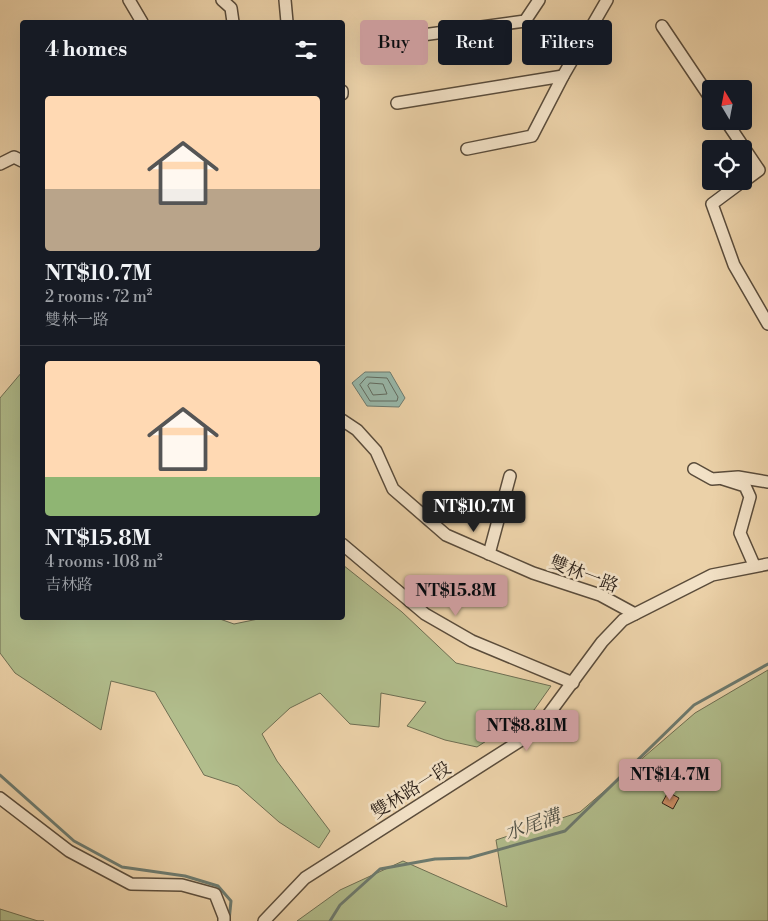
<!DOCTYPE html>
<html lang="en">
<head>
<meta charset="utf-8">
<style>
	:root { --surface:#171b24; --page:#20242c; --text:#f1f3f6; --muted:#9ea1a6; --line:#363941; --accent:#c59692 }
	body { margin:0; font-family:"Libre Bodoni","Noto Serif TC",serif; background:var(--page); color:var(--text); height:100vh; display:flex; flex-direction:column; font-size:19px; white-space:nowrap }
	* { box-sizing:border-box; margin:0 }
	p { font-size:16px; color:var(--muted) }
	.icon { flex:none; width:28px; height:28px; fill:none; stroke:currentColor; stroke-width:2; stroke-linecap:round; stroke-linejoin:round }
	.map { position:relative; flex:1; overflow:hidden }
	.sheet { position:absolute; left:20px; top:20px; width:325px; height:600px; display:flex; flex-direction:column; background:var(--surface); border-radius:5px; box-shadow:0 5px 20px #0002 }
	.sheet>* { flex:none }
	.hud { position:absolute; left:360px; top:20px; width:332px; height:45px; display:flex; gap:10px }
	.needle { width:32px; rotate:350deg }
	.buttons { position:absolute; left:702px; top:80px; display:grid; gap:10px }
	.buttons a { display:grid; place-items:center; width:50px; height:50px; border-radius:5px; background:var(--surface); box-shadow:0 5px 20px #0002; font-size:25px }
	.price { position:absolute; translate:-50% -42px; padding:0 11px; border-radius:5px; background:var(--accent); color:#111; font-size:16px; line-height:32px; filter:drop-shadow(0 1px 2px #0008) }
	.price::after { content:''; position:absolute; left:50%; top:30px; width:15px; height:11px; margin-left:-8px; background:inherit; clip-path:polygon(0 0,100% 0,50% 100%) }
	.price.current { background:#222; color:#fff }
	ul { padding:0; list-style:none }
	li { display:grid; align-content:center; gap:10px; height:265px; padding:0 25px }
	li+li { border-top:1px solid var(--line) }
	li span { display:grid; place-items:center; height:155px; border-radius:5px; color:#555 }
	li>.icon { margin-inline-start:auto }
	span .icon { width:90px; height:90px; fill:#fffc; stroke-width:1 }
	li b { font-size:21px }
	h2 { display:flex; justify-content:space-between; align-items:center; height:60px; padding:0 25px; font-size:21px }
	.pill { padding:0 18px; border-radius:5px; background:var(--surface); box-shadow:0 5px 20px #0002; font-size:18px; line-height:45px }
	.pill.current { background:var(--accent); color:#111 }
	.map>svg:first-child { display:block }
	.green { fill:#b1bd8c; stroke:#6e6e52 }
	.water { fill:#98b7a9; stroke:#6c7a6f }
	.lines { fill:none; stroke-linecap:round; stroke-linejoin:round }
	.shore { stroke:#616b60; stroke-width:1 }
	.stream { stroke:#6c7a6f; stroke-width:3 }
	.building { fill:#ce9068; stroke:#2a1f17 }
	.minor-casing { stroke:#5a4c3b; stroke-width:14 }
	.minor { stroke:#f2e1c6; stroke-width:11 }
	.labels { text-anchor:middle; stroke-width:5; stroke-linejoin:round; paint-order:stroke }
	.street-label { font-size:18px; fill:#2a1f17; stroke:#f2e1c6 }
	.water-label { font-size:19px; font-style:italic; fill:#4b4d43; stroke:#f2e1c6 }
</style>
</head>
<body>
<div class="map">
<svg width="768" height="921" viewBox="0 0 768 921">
	<rect width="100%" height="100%" fill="#ebd1a8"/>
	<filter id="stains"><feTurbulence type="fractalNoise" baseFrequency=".004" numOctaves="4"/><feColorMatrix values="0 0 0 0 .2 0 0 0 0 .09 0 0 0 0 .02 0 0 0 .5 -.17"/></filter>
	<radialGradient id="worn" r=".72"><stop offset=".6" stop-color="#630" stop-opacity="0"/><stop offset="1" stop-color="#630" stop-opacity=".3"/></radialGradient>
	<g class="green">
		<polygon points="22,372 22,618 217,618 234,624 263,618 342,618 343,565 402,612 456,663 551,686 534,710 477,747 445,740 407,726 426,702 381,693 379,727 350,724 320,693 290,708 262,734 277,761 330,831 319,848 279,822 238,786 204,775 155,692 111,681 101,730 15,673 0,653 0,398"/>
		<polygon points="768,670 768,921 297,921 340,890 403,861 507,907 496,840 580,812 695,713"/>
		<polygon points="0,909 38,921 44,921 0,921"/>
	</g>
	<polygon class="water" points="365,372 390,372 405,398 399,407 367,406 352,383"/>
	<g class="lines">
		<g class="shore">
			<polygon points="367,377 387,378 398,397 397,401 370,401 360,385"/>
			<polygon points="370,383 383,384 387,394 373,395 368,386"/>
		</g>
		<g class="stream">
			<polyline points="0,775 74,841 122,867 185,876 218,886 231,901 229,921"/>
			<polyline points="330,921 340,905 380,869 435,859 469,858 565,831 694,705 768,664"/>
		</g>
	</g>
	<polygon class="building" points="668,792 679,798 673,809 662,803"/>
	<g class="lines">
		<defs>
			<g id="minor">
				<polyline points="129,0 142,22"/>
				<polyline points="222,0 231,8 233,22"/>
				<polyline points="285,0 287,22"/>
				<polyline points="662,26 711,99"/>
				<polyline points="386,40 525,21 539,0"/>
				<polyline points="342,91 342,94"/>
				<polyline points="397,103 563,76"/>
				<polyline points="726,121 759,170 744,181"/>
				<polyline points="467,149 532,136 563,76 607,0"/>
				<polyline points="0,164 14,157 22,161"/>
				<polyline points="743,181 712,204 734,265 768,324"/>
				<polyline points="342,420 357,430 376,451 393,489 446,535 533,573 600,595 635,614"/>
				<polyline points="694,469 712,479 738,477 768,482"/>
				<polyline points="723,479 745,486 750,497 740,533 754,565"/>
				<polyline points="342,544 425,614 472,641 573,683"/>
				<polyline points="489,554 510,476"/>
				<polyline points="0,798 69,851 131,884 182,885 215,894 224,917 224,921"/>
				<polyline points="264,921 305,878 537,730 602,642 623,620 712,575 768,564"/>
			</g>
		</defs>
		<use href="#minor" class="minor-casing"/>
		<use href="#minor" class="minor"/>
	</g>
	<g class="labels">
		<g class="street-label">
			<text transform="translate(584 574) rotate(21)" y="6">雙林一路</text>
			<text transform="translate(411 790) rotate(-32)" y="6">雙林路一段</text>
		</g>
		<g class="water-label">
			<text transform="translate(532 824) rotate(-19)" y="7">水尾溝</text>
		</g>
	</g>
	<rect width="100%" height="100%" filter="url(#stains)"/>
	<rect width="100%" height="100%" fill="url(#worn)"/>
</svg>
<div class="buttons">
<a><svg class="needle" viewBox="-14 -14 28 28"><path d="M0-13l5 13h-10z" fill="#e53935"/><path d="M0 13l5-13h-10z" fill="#9ea1a6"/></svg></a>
<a><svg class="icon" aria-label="locate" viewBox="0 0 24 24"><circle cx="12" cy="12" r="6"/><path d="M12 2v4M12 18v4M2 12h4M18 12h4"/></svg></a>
</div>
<b class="price current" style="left:474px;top:533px">NT$10.7M</b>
<b class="price" style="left:456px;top:617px">NT$15.8M</b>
<b class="price" style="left:527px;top:752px">NT$8.81M</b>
<b class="price" style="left:670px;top:801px">NT$14.7M</b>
<div class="hud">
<a class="pill current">Buy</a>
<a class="pill">Rent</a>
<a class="pill">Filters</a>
</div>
<section class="sheet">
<h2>4 homes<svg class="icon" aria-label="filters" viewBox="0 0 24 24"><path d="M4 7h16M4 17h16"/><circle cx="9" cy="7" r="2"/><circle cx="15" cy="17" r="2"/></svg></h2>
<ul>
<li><span style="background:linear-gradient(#ffd9b3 60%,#b9a48a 0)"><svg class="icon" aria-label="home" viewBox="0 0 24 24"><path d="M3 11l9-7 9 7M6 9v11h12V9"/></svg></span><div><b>NT$10.7M</b><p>2 rooms · 72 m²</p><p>雙林一路</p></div></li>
<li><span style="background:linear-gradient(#ffd9b3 75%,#8fb573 0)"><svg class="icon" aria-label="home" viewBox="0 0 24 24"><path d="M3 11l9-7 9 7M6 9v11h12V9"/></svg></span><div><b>NT$15.8M</b><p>4 rooms · 108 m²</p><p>吉林路</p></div></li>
</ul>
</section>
</div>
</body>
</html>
